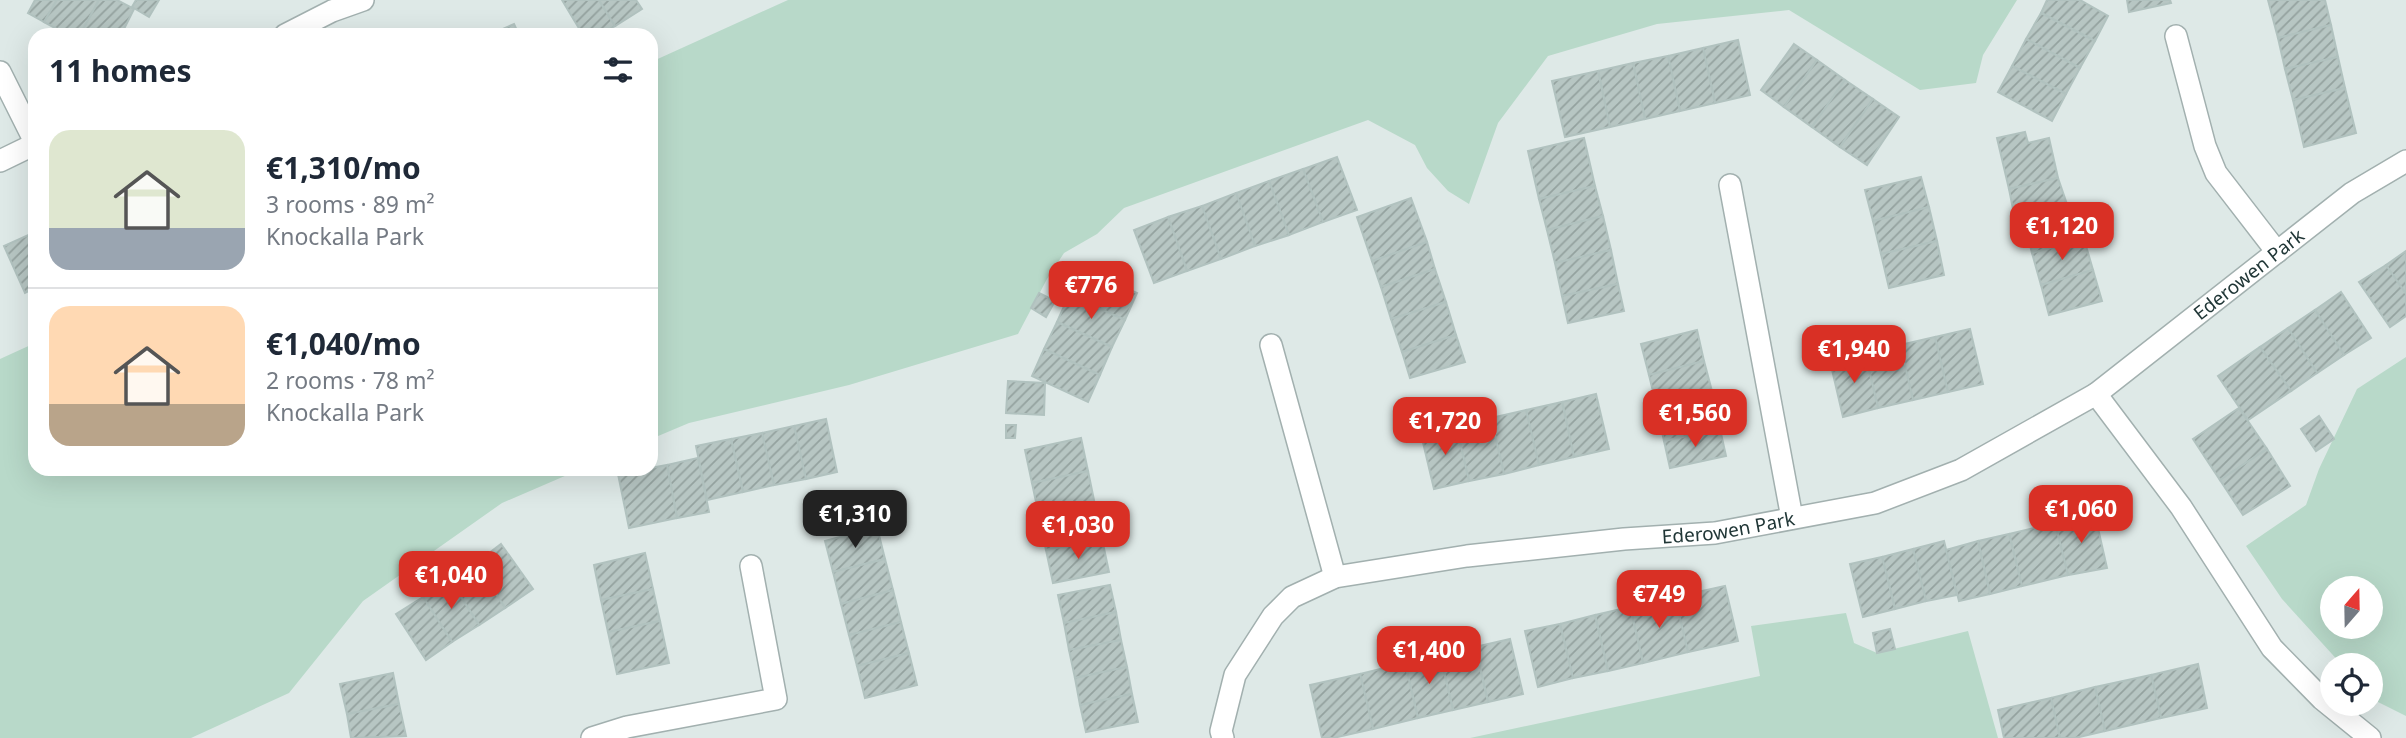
<!DOCTYPE html>
<html lang="en">
<head>
<meta charset="utf-8">
<style>
	:root { --surface:#fff; --page:#f6f6f7; --text:#1f2937; --muted:#747a83; --line:#e0e1e3; --accent:#d93025 }
	body { margin:0; font-family:"Noto Sans",sans-serif; background:var(--page); color:var(--text); height:100vh; display:flex; flex-direction:column; font-size:26px; white-space:nowrap }
	* { box-sizing:border-box; margin:0 }
	p { font-size:23px; color:var(--muted) }
	.icon { flex:none; width:38px; height:38px; fill:none; stroke:currentColor; stroke-width:2; stroke-linecap:round; stroke-linejoin:round }
	.map { position:relative; flex:1; overflow:hidden }
	.side { position:absolute; left:28px; top:28px; width:630px; height:448px; display:flex; flex-direction:column; background:var(--surface); border-radius:21px; box-shadow:0 7px 28px #0002 }
	.side>* { flex:none }
	.needle { width:46px; rotate:20deg }
	.controls { position:absolute; left:2320px; top:576px; display:grid; gap:14px }
	.controls a { display:grid; place-items:center; width:63px; height:63px; border-radius:50%; background:var(--surface); box-shadow:0 7px 28px #0002; font-size:35px }
	.price { position:absolute; translate:-50% -60px; padding:0 16px; border-radius:14px; background:var(--accent); color:#fff; font-size:23px; line-height:46px; filter:drop-shadow(0 2px 4px #0008) }
	.price::after { content:''; position:absolute; left:50%; top:42px; width:21px; height:16px; margin-left:-10px; background:inherit; clip-path:polygon(0 0,100% 0,50% 100%) }
	.price.selected { background:#222; color:#fff }
	ul { padding:0; list-style:none }
	li { display:flex; align-items:center; gap:21px; height:175px; padding:0 21px }
	li+li { border-top:2px solid var(--line) }
	li span { display:grid; place-items:center; flex:none; width:196px; height:140px; border-radius:21px; color:#555 }
	li>.icon { margin-inline-start:auto }
	span .icon { width:84px; height:84px; fill:#fffc; stroke-width:1 }
	li b { font-size:30px }
	h2 { display:flex; justify-content:space-between; align-items:center; height:84px; padding:0 21px; font-size:30px }
	.map>svg:first-child { display:block }
	.grass { fill:#b8d9c9; fill-rule:evenodd }
	.building { fill:url(#building-hatch); stroke:#b1c2bf; stroke-width:2 }
	.lines { fill:none; stroke-linecap:round; stroke-linejoin:round }
	.minor-casing { stroke:#a2b0af; stroke-width:24 }
	.minor { stroke:#fff; stroke-width:21 }
	.labels { text-anchor:middle; stroke-width:5; stroke-linejoin:round; paint-order:stroke }
	.street-label { font-size:19px; fill:#213737; stroke:#eef6f4 }
</style>
</head>
<body>
<div class="map">
<svg width="2406" height="738" viewBox="0 0 2406 738">
	<defs>
		<pattern id="building-hatch" width="6" height="6" patternUnits="userSpaceOnUse" patternTransform="scale(1.75)"><rect width="6" height="6" fill="#b7c6c3"/><path d="M-1 1l2-2M0 6l6-6M5 7l2-2" fill="none" stroke="#94a29f"/></pattern>
	</defs>
	<rect width="100%" height="100%" fill="#dee9e7"/>
	<g class="grass">
		<polygon points="788,0 2017,0 1983,55 1976,83 1920,90 1789,10 1657,24 1548,56 1498,123 1469,204 1448,191 1427,168 1415,145 1368,120 1124,208 1097,234 1064,253 1047,279 1018,334 849,385 689,423 651,439 651,62"/>
		<polygon points="35,343 35,469 581,469 502,503 363,601 289,693 191,738 0,738 0,359"/>
		<path d="M2406 357V716L2374 700 2371 697V665H2342L2282 599 2246 546 2306 505 2319 469 2357 389ZM2333 588H2371V626H2333Z"/>
		<polygon points="1846,613 1854,643 1877,653 1968,631 1998,738 1470,738 1760,676 1751,626"/>
	</g>
	<g class="building">
		<polygon points="35,0 57,0 44,22 28,13"/>
		<polygon points="57,0 99,0 80,35 68,35 44,22"/>
		<polygon points="99,0 117,0 134,9 121,35 80,35"/>
		<polygon points="136,0 159,0 149,17 132,7"/>
		<polygon points="562,0 599,0 615,26 599,35 583,35"/>
		<polygon points="599,0 636,0 642,9 615,26"/>
		<polygon points="2047,0 2080,0 2108,16 2095,41 2041,13"/>
		<polygon points="2127,0 2170,0 2171,3 2129,12"/>
		<polygon points="2268,0 2325,0 2331,25 2278,38"/>
		<polygon points="2041,13 2095,41 2080,68 2026,39"/>
		<polygon points="514,24 519,35 489,35"/>
		<polygon points="2331,25 2338,57 2285,69 2278,38"/>
		<polygon points="2026,39 2080,68 2066,94 2012,66"/>
		<polygon points="1738,40 1750,95 1715,103 1703,48"/>
		<polygon points="1794,44 1817,60 1784,107 1761,90"/>
		<polygon points="1703,48 1715,103 1680,111 1668,56"/>
		<polygon points="1668,56 1680,111 1645,119 1633,63"/>
		<polygon points="2338,57 2345,88 2293,100 2285,69"/>
		<polygon points="1817,60 1845,80 1812,127 1784,107"/>
		<polygon points="1633,63 1645,119 1610,127 1598,71"/>
		<polygon points="2012,66 2066,94 2052,121 1998,92"/>
		<polygon points="1598,71 1610,127 1565,137 1552,81"/>
		<polygon points="1845,80 1873,99 1840,147 1812,127"/>
		<polygon points="2345,88 2356,133 2304,147 2293,100"/>
		<polygon points="1873,99 1899,117 1867,165 1840,147"/>
		<polygon points="2025,132 2028,143 2049,138 2058,178 2009,189 1997,138"/>
		<polygon points="1584,138 1595,186 1539,199 1528,151"/>
		<polygon points="1337,157 1357,210 1323,222 1303,169"/>
		<polygon points="1303,169 1323,222 1289,235 1269,181"/>
		<polygon points="1921,177 1929,207 1873,221 1865,190"/>
		<polygon points="2058,178 2069,210 2016,224 2009,189"/>
		<polygon points="1269,181 1289,235 1255,246 1236,193"/>
		<polygon points="1595,186 1603,216 1547,230 1539,199"/>
		<polygon points="1236,193 1255,246 1221,259 1202,206"/>
		<polygon points="1411,198 1427,242 1372,261 1357,217"/>
		<polygon points="1202,206 1221,259 1187,271 1168,217"/>
		<polygon points="1929,207 1937,241 1881,254 1873,221"/>
		<polygon points="2075,207 2084,239 2032,253 2024,222"/>
		<polygon points="1603,216 1611,250 1555,263 1547,230"/>
		<polygon points="1168,217 1187,271 1154,283 1134,230"/>
		<polygon points="35,232 35,288 25,293 4,246"/>
		<polygon points="2084,239 2093,270 2041,285 2032,253"/>
		<polygon points="1937,241 1944,275 1889,288 1881,254"/>
		<polygon points="1427,242 1435,269 1381,287 1372,261"/>
		<polygon points="1611,250 1618,284 1562,296 1555,263"/>
		<polygon points="2406,251 2406,294 2386,265"/>
		<polygon points="2386,265 2406,294 2406,316 2390,327 2359,282"/>
		<polygon points="1081,268 1137,293 1125,320 1069,295"/>
		<polygon points="1435,269 1446,302 1391,319 1381,287"/>
		<polygon points="2093,270 2102,301 2049,315 2041,285"/>
		<polygon points="1618,284 1624,311 1568,323 1562,296"/>
		<polygon points="2341,292 2371,338 2344,355 2315,310"/>
		<polygon points="1039,293 1055,301 1046,317 1031,308"/>
		<polygon points="1069,295 1125,320 1112,347 1057,322"/>
		<polygon points="1446,302 1456,335 1402,352 1391,319"/>
		<polygon points="2315,310 2344,355 2317,373 2288,328"/>
		<polygon points="1057,322 1112,347 1100,375 1044,349"/>
		<polygon points="2288,328 2317,373 2291,391 2260,347"/>
		<polygon points="1970,329 1983,384 1948,392 1935,337"/>
		<polygon points="1697,330 1704,361 1649,375 1641,344"/>
		<polygon points="1456,335 1465,362 1410,378 1402,352"/>
		<polygon points="1935,337 1948,392 1913,400 1900,345"/>
		<polygon points="1900,345 1913,400 1878,408 1865,353"/>
		<polygon points="2260,347 2291,391 2248,420 2218,376"/>
		<polygon points="1044,349 1100,375 1088,402 1032,376"/>
		<polygon points="1865,353 1878,408 1843,417 1830,361"/>
		<polygon points="1704,361 1713,395 1657,408 1649,375"/>
		<polygon points="1008,381 1045,383 1044,415 1006,413"/>
		<polygon points="1596,394 1609,449 1574,457 1562,402"/>
		<polygon points="1713,395 1720,429 1664,441 1657,408"/>
		<polygon points="1562,402 1574,457 1539,465 1526,410"/>
		<polygon points="2239,408 2267,449 2220,480 2193,439"/>
		<polygon points="1526,410 1539,465 1504,474 1491,418"/>
		<polygon points="2319,416 2334,439 2316,451 2301,429"/>
		<polygon points="1491,418 1504,474 1469,481 1456,426"/>
		<polygon points="826,419 837,472 806,479 794,426"/>
		<polygon points="1006,425 1016,425 1015,438 1006,438"/>
		<polygon points="794,426 806,479 774,485 762,433"/>
		<polygon points="1456,426 1469,481 1434,489 1421,434"/>
		<polygon points="1720,429 1726,456 1670,468 1664,441"/>
		<polygon points="762,433 774,485 743,492 731,439"/>
		<polygon points="1081,438 1088,471 1032,483 1025,450"/>
		<polygon points="731,439 743,492 707,500 696,446"/>
		<polygon points="2267,449 2290,486 2243,515 2220,480"/>
		<polygon points="698,458 709,512 677,518 667,465"/>
		<polygon points="667,465 677,518 629,528 618,474"/>
		<polygon points="1088,471 1095,505 1039,516 1032,483"/>
		<polygon points="1095,505 1102,539 1046,550 1039,516"/>
		<polygon points="2095,515 2107,568 2068,575 2055,523"/>
		<polygon points="2055,523 2068,575 2022,586 2009,534"/>
		<polygon points="877,527 885,559 833,572 825,541"/>
		<polygon points="2009,534 2022,586 1990,594 1978,541"/>
		<polygon points="1102,539 1109,572 1053,583 1046,550"/>
		<polygon points="1944,541 1957,595 1926,601 1913,549"/>
		<polygon points="1978,541 1990,594 1959,601 1946,550"/>
		<polygon points="501,544 533,589 505,608 476,563"/>
		<polygon points="1913,549 1926,601 1895,609 1882,557"/>
		<polygon points="645,553 653,589 601,600 594,565"/>
		<polygon points="1882,557 1895,609 1863,617 1850,564"/>
		<polygon points="885,559 893,590 841,604 833,572"/>
		<polygon points="476,563 505,608 479,625 450,580"/>
		<polygon points="450,580 479,625 452,642 423,597"/>
		<polygon points="1110,585 1116,612 1064,623 1058,595"/>
		<polygon points="1725,586 1738,641 1688,652 1675,597"/>
		<polygon points="653,589 660,621 608,632 601,600"/>
		<polygon points="893,590 901,622 849,635 841,604"/>
		<polygon points="423,597 452,642 426,660 396,614"/>
		<polygon points="1675,597 1688,652 1643,663 1630,607"/>
		<polygon points="1630,607 1643,663 1608,671 1595,615"/>
		<polygon points="1116,612 1121,640 1069,650 1064,623"/>
		<polygon points="1595,615 1608,671 1573,678 1560,624"/>
		<polygon points="660,621 669,663 617,674 608,632"/>
		<polygon points="901,622 909,653 857,666 849,635"/>
		<polygon points="1560,624 1573,678 1538,687 1525,631"/>
		<polygon points="1890,629 1895,649 1877,653 1873,633"/>
		<polygon points="1510,639 1523,694 1488,702 1475,647"/>
		<polygon points="1121,640 1127,667 1075,678 1069,650"/>
		<polygon points="1475,647 1488,702 1453,710 1440,655"/>
		<polygon points="909,653 917,685 865,698 857,666"/>
		<polygon points="1440,655 1453,710 1418,718 1405,663"/>
		<polygon points="1405,663 1418,718 1373,729 1360,674"/>
		<polygon points="2198,664 2207,708 2161,718 2151,675"/>
		<polygon points="1127,667 1132,694 1080,705 1075,678"/>
		<polygon points="393,673 399,704 347,714 340,684"/>
		<polygon points="1360,674 1373,729 1333,738 1322,738 1310,685"/>
		<polygon points="2151,675 2161,718 2105,731 2095,687"/>
		<polygon points="2095,687 2105,731 2075,738 2060,738 2051,698"/>
		<polygon points="1132,694 1138,722 1086,732 1080,705"/>
		<polygon points="2051,698 2060,738 2004,738 1998,710"/>
		<polygon points="399,704 406,736 351,738 347,714"/>
	</g>
	<g class="lines">
		<defs>
			<g id="minor">
				<polyline points="285,35 332,11 363,0"/>
				<polyline points="2176,36 2205,146 2216,173 2277,252"/>
				<polyline points="0,72 35,142"/>
				<polyline points="0,161 35,144"/>
				<polyline points="1730,185 1792,518"/>
				<polyline points="1271,345 1335,577"/>
				<path id="s1" d="M2096 394 2352 193 2406 161"/>
				<polyline points="592,738 627,727 776,699 751,566"/>
				<path id="s2" d="M1223 738 1221 731 1235 675 1273 616 1292 597 1335 577 1467 556 1624 539 1715 533 1875 503 1961 470 2096 394 2181 507 2272 648 2322 699 2370 738"/>
			</g>
		</defs>
		<use href="#minor" class="minor-casing"/>
		<use href="#minor" class="minor"/>
	</g>
	<g class="labels">
		<g class="street-label">
			<text dy="7" stroke="none"><textPath href="#s1" startOffset="194">Ederowen Park</textPath></text>
			<text dy="7" stroke="none"><textPath href="#s2" startOffset="606">Ederowen Park</textPath></text>
		</g>
	</g>
</svg>
<div class="controls">
<a><svg class="needle" viewBox="-14 -14 28 28"><path d="M0-13l5 13h-10z" fill="#e53935"/><path d="M0 13l5-13h-10z" fill="#747a83"/></svg></a>
<a><svg class="icon" aria-label="locate" viewBox="0 0 24 24"><circle cx="12" cy="12" r="6"/><path d="M12 2v4M12 18v4M2 12h4M18 12h4"/></svg></a>
</div>
<b class="price" style="left:2062px;top:262px">€1,120</b>
<b class="price" style="left:1091px;top:321px">€776</b>
<b class="price" style="left:1854px;top:385px">€1,940</b>
<b class="price" style="left:1695px;top:449px">€1,560</b>
<b class="price" style="left:1445px;top:457px">€1,720</b>
<b class="price" style="left:2081px;top:545px">€1,060</b>
<b class="price selected" style="left:855px;top:550px">€1,310</b>
<b class="price" style="left:1078px;top:561px">€1,030</b>
<b class="price" style="left:451px;top:611px">€1,040</b>
<b class="price" style="left:1659px;top:630px">€749</b>
<b class="price" style="left:1429px;top:686px">€1,400</b>
<section class="side">
<h2>11 homes<svg class="icon" aria-label="filters" viewBox="0 0 24 24"><path d="M4 7h16M4 17h16"/><circle cx="9" cy="7" r="2"/><circle cx="15" cy="17" r="2"/></svg></h2>
<ul>
<li><span style="background:linear-gradient(#dfe7d0 70%,#9aa5b1 0)"><svg class="icon" aria-label="home" viewBox="0 0 24 24"><path d="M3 11l9-7 9 7M6 9v11h12V9"/></svg></span><div><b>€1,310/mo</b><p>3 rooms · 89 m²</p><p>Knockalla Park</p></div></li>
<li><span style="background:linear-gradient(#ffd9b3 70%,#b9a48a 0)"><svg class="icon" aria-label="home" viewBox="0 0 24 24"><path d="M3 11l9-7 9 7M6 9v11h12V9"/></svg></span><div><b>€1,040/mo</b><p>2 rooms · 78 m²</p><p>Knockalla Park</p></div></li>
</ul>
</section>
</div>
</body>
</html>
